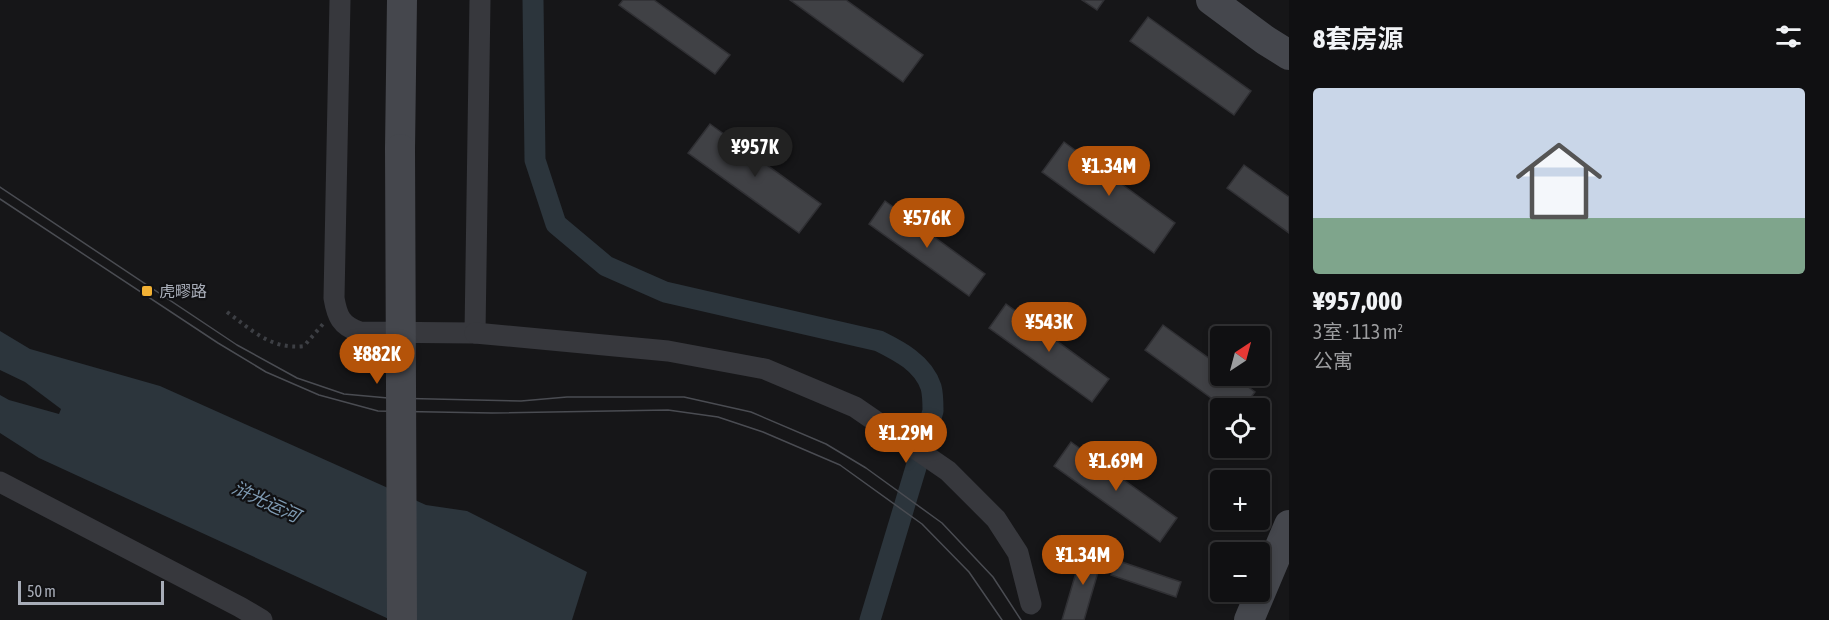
<!DOCTYPE html>
<html lang="zh">
<head>
<meta charset="utf-8">
<style>
	:root { --surface:#101012; --page:#19191b; --text:#f1f3f6; --muted:#9c9d9f; --line:#303032; --accent:#b45309 }
	body { margin:0; font-family:"Asap Condensed","Noto Sans SC",sans-serif; background:var(--page); color:var(--text); height:100vh; display:flex; flex-direction:column; font-size:22px; white-space:nowrap }
	* { box-sizing:border-box; margin:0 }
	p { font-size:20px; color:var(--muted) }
	.icon { flex:none; width:33px; height:33px; fill:none; stroke:currentColor; stroke-width:2; stroke-linecap:round; stroke-linejoin:round }
	.map { position:relative; flex:1; overflow:hidden }
	.details { display:flex; flex-direction:column; background:var(--surface); width:540px }
	.details>* { flex:none }
	.needle { width:39px; rotate:36deg }
	.controls { position:absolute; left:1210px; top:326px; display:grid; gap:12px }
	.controls a { display:grid; place-items:center; width:60px; height:60px; border-radius:6px; background:var(--surface); box-shadow:0 3px 9px #0003,0 0 0 2px var(--line); font-size:30px }
	.scale { position:absolute; left:18px; bottom:15px; width:146px; box-sizing:border-box; padding-left:6px; border:3px solid #a8adb8; border-top:0; font-size:16px; line-height:21px; white-space:nowrap; color:#a8adb8; -webkit-text-stroke:4px #111113; paint-order:stroke }
	.price { position:absolute; translate:-50% -51px; padding:0 14px; border-radius:21px; background:var(--accent); color:#fff; font-size:20px; line-height:39px; filter:drop-shadow(0 2px 3px #0008) }
	.price::after { content:''; position:absolute; left:50%; top:36px; width:18px; height:14px; margin-left:-9px; background:inherit; clip-path:polygon(0 0,100% 0,50% 100%) }
	.price.active { background:#222; color:#fff }
	ul { padding:0; list-style:none }
	li { display:grid; align-content:center; gap:12px; height:318px; padding:0 24px }
	li span { display:grid; place-items:center; height:186px; border-radius:6px; color:#555 }
	li>.icon { margin-inline-start:auto }
	span .icon { width:108px; height:108px; fill:#fffc; stroke-width:1 }
	li b { font-size:26px }
	h2 { display:flex; justify-content:space-between; align-items:center; height:72px; padding:0 24px; font-size:26px }
	main { display:flex; flex:1; min-height:0 }
	.map>svg:first-child { display:block }
	.water { fill:#2c353c }
	.lines { fill:none; stroke-linecap:round; stroke-linejoin:round }
	.canal { stroke:#2c353c; stroke-width:21 }
	.building { fill:#404145; stroke:#303034; stroke-width:1.5 }
	.path { stroke:#3d3f44; stroke-width:4; stroke-dasharray:3 4.5; stroke-linecap:butt }
	.street { stroke:#37383d; stroke-width:21 }
	.secondary { stroke:#45474d; stroke-width:30 }
	.tram { stroke:#4a4c52; stroke-width:1.5 }
	.secondary-bridge { stroke:#45474d; stroke-width:30 }
	.poi-dot { fill:#f2b134; stroke:#111113; stroke-width:2 }
	.labels { text-anchor:middle; stroke-width:4.5; stroke-linejoin:round; paint-order:stroke }
	.poi-label { font-size:16px; fill:#a8adb8; stroke:#111113; text-anchor:start }
	.water-label { font-size:18px; font-style:italic; fill:#7f9bb3; stroke:#111113 }
</style>
</head>
<body>
<main>
<div class="map">
<svg width="1289" height="620" viewBox="0 0 1289 620">
	<rect width="100%" height="100%" fill="#161618"/>
	<polygon class="water" points="0,331 30,349 160,386 426,505 467,511 587,572 572,620 391,620 39,458 0,433 0,395 9,400 59,414 61,409 25,382 0,370"/>
	<g class="lines">
		<path class="canal" d="M533 0 535 160 556 224 606 266 665 292 879 341C899 351 923 363 931 387 933 394 933 403 933 411L870 620"/>
	</g>
	<g class="building">
		<polygon points="623,0 654,0 730,55 715,74 619,5"/>
		<polygon points="790,0 846,0 923,55 903,82"/>
		<polygon points="1082,0 1104,0 1097,10"/>
		<polygon points="1148,17 1251,91 1234,115 1130,41"/>
		<polygon points="710,124 821,204 799,233 688,153"/>
		<polygon points="1064,142 1175,223 1154,253 1042,172"/>
		<polygon points="1244,165 1289,197 1289,233 1227,188"/>
		<polygon points="885,201 985,274 969,296 869,224"/>
		<polygon points="1006,304 1109,379 1092,402 989,328"/>
		<polygon points="1163,325 1221,367 1221,375 1232,375 1255,392 1243,408 1225,408 1145,350"/>
		<polygon points="1071,442 1177,518 1160,542 1054,466"/>
		<polygon points="1083,549 1103,555 1084,620 1062,620"/>
		<polygon points="1116,560 1181,582 1176,597 1111,575"/>
	</g>
	<g class="lines">
		<path class="path" d="M227 312C252 330 271 350 304 346L323 324"/>
		<g class="street">
			<path d="M340 0 334 298C337 316 341 326 360 332L475 333 480 0"/>
			<polyline points="475,333 668,351 765,369 855,407 948,471 996,519 1018,553 1031,604"/>
			<polyline points="0,482 240,607 262,620"/>
		</g>
		<g class="secondary">
			<polyline points="1211,0 1265,40 1289,55"/>
			<polyline points="400,149 402,0"/>
			<polyline points="1249,620 1289,525"/>
		</g>
		<g class="tram">
			<polyline points="0,187 237,345 297,378 344,394 388,398 521,401 567,397 684,397 751,412 826,444 866,468 942,523 993,577 1021,620"/>
			<polyline points="0,199 218,343 266,372 319,395 378,411 492,413 668,410 718,417 763,432 840,465 922,524 969,572 1002,620"/>
		</g>
		<polyline class="secondary-bridge" points="400,149 402,620"/>
	</g>
	<rect class="poi-dot" x="141" y="285" width="12" height="12" rx="3"/>
	<g class="labels">
		<g class="poi-label">
			<text x="159" y="297">虎疁路</text>
		</g>
		<g class="water-label">
			<text transform="translate(266 502) rotate(25)" y="6">浒光运河</text>
		</g>
	</g>
</svg>
<div class="controls">
<a><svg class="needle" viewBox="-14 -14 28 28"><path d="M0-13l5 13h-10z" fill="#e53935"/><path d="M0 13l5-13h-10z" fill="#9c9d9f"/></svg></a>
<a><svg class="icon" aria-label="locate" viewBox="0 0 24 24"><circle cx="12" cy="12" r="6"/><path d="M12 2v4M12 18v4M2 12h4M18 12h4"/></svg></a>
<a>+</a>
<a>−</a>
</div>
<div class="scale">50 m</div>
<b class="price active" style="left:755px;top:178px">¥957K</b>
<b class="price" style="left:1109px;top:197px">¥1.34M</b>
<b class="price" style="left:927px;top:249px">¥576K</b>
<b class="price" style="left:1049px;top:353px">¥543K</b>
<b class="price" style="left:377px;top:385px">¥882K</b>
<b class="price" style="left:906px;top:464px">¥1.29M</b>
<b class="price" style="left:1116px;top:492px">¥1.69M</b>
<b class="price" style="left:1083px;top:586px">¥1.34M</b>
</div>
<section class="details">
<h2>8套房源<svg class="icon" aria-label="filters" viewBox="0 0 24 24"><path d="M4 7h16M4 17h16"/><circle cx="9" cy="7" r="2"/><circle cx="15" cy="17" r="2"/></svg></h2>
<ul>
<li><span style="background:linear-gradient(#c9d6e8 70%,#7fa58c 0)"><svg class="icon" aria-label="home" viewBox="0 0 24 24"><path d="M3 11l9-7 9 7M6 9v11h12V9"/></svg></span><div><b>¥957,000</b><p>3室 · 113 m²</p><p>公寓</p></div></li>
</ul>
</section>
</main>
</body>
</html>
